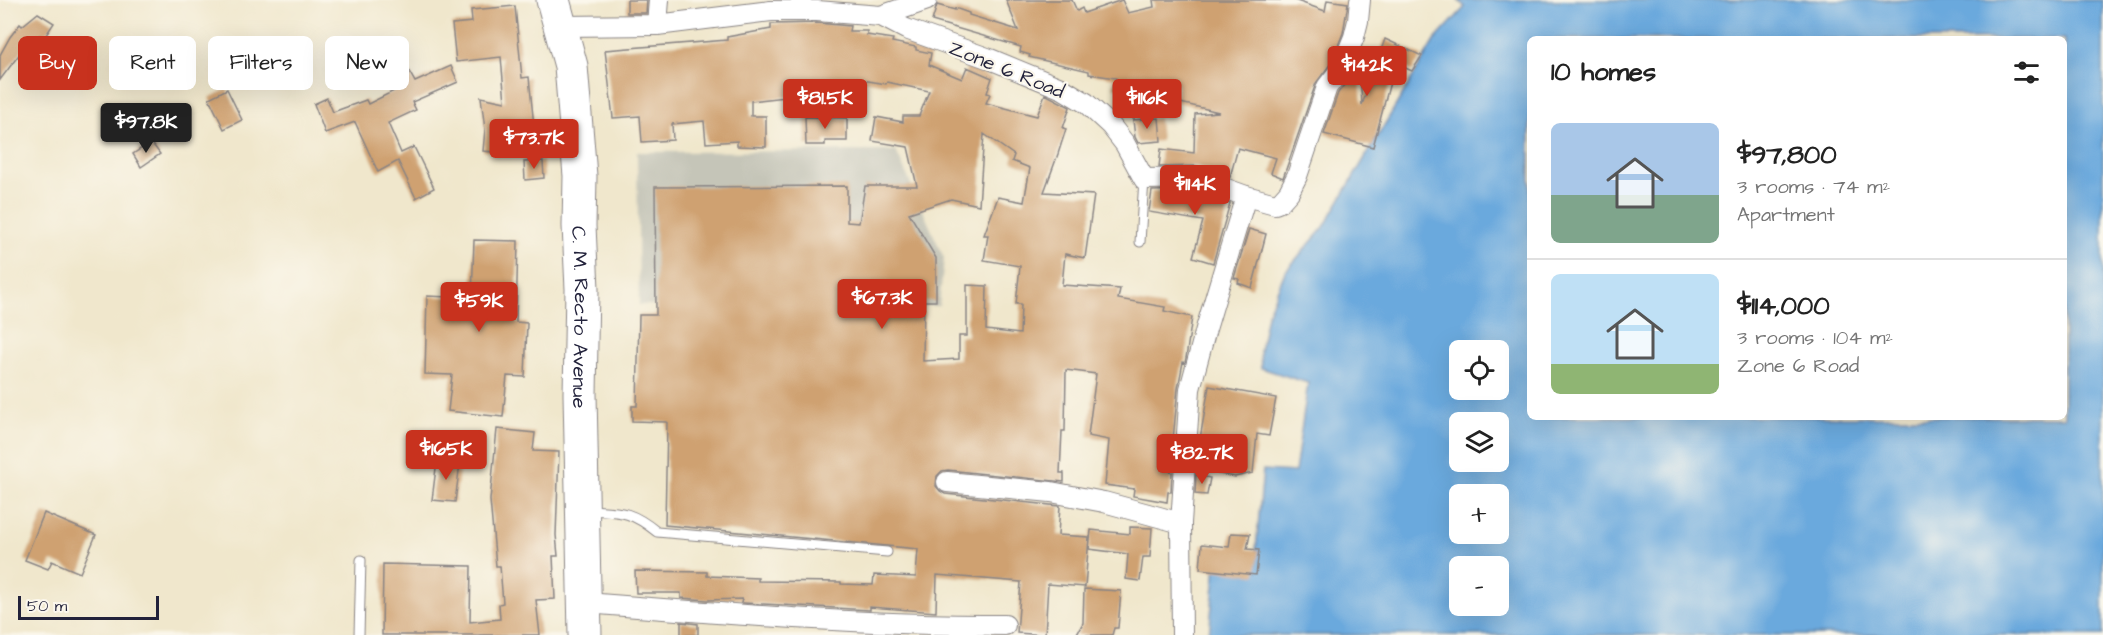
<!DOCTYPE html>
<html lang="en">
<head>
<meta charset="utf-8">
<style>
	:root { --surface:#fff; --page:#f2f2f2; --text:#222; --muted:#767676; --line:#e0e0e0; --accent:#c8321e }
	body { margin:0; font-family:"Architects Daughter",sans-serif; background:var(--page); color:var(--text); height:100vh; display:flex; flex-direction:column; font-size:22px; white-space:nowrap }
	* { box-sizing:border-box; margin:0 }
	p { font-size:20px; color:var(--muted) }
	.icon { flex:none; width:33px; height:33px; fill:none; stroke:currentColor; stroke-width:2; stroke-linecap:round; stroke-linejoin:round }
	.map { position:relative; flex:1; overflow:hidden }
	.details { position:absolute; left:1527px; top:36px; width:540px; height:384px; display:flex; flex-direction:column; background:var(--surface); border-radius:9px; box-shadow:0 6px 24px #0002 }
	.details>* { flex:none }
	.top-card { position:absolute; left:18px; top:36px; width:570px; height:54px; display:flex; gap:12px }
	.controls { position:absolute; left:1449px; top:340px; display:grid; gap:12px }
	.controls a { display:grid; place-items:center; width:60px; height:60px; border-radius:9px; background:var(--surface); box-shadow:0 6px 24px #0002; font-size:30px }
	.scale { position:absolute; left:18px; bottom:15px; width:141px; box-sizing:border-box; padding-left:6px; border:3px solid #22223b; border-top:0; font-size:16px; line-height:21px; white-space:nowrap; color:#22223b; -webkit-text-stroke:4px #fbf7ec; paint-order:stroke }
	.price { position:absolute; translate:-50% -51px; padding:0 14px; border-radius:6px; background:var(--accent); color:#fff; font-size:20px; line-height:39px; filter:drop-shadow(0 2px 3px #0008) }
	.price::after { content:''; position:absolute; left:50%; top:36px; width:18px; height:14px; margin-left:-9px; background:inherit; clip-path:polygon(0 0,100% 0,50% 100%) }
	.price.selected { background:#222; color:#fff }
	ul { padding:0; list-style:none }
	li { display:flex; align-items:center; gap:18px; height:150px; padding:0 24px }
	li+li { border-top:2px solid var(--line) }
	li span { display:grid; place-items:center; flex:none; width:168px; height:120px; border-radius:9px; color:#555 }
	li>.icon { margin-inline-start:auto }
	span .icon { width:72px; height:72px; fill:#fffc; stroke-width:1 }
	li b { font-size:26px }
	h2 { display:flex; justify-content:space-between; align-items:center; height:72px; padding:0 24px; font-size:26px }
	.tag { padding:0 21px; border-radius:9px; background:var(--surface); box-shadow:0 6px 24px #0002; font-size:21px; line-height:54px }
	.tag.selected { background:var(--accent); color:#fff }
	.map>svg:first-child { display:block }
	.industrial { fill:#c5c5b8 }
	.water { fill:#6ba9dd; stroke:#46668c; stroke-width:1.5; fill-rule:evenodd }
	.building { fill:#cfa171; fill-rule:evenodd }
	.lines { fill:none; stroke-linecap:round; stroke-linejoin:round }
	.lane-casing { stroke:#898484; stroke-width:11 }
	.street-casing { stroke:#898484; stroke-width:22 }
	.highway-casing { stroke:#898484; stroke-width:35 }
	.lane { stroke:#fff; stroke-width:9 }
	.street { stroke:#fff; stroke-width:20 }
	.highway { stroke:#fff; stroke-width:33 }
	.labels { text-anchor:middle; stroke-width:4.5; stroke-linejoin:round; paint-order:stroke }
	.street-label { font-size:20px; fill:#22223b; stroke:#fbf7ec }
</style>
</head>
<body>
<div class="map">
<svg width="2103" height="635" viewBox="0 0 2103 635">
	<rect width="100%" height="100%" fill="#fbf7ec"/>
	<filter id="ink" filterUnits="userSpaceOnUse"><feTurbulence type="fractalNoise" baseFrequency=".0167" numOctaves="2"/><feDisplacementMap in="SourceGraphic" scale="12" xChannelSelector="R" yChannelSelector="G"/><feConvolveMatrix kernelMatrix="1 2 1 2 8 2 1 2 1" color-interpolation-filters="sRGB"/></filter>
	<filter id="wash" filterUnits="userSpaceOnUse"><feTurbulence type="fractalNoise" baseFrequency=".008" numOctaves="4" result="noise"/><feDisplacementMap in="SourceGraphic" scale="24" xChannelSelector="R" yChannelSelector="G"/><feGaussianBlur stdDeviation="1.35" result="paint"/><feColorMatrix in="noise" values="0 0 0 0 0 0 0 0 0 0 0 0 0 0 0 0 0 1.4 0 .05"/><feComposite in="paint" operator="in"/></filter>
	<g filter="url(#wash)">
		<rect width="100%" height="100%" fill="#f0e7cc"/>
		<polygon class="industrial" points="896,151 944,258 939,306 639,305 637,152"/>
		<path class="water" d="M1458 0H2103V635H1209L1217 555 1255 561 1263 470 1295 472 1308 383 1261 368 1260 351 1267 315 1285 272 1324 227 1434 41 1465 7ZM1530 39H2064V417H1530ZM1460 351H1498V390H1460ZM1460 423H1498V462H1460ZM1460 495H1498V534H1460ZM1460 567H1498V606H1460Z"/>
		<g id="blocks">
			<g class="building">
				<polygon points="627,0 647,0 646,13 627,13"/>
				<polygon points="1006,0 1072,0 1077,11 1082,8 1084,13 1122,0 1128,13 1154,7 1153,0 1294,0 1325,11 1327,0 1348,3 1343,33 1331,63 1316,83 1283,178 1271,173 1276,158 1238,148 1230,177 1196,166 1159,167 1161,149 1194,153 1195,114 1219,112 1176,102 1177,85 1138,88 1137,93 1113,87 1116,78 1089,74 1089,71 1029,57 1030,55 1020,52 1021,47 932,21 937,5 955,10 955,8 969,13 969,15 1018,30"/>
				<polygon points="515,6 522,78 529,77 537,156 483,151 485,130 481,97 505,102 501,57 456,62 452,24 472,22 471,10"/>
				<polygon points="38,13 54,23 44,38 40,35 28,51 24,48 0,80 0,55 10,37 20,24 22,26"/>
				<path d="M817 23 850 26 849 31H867V35L893 39 892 42 916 47V50L931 53 929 65 962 79 967 67 992 78 987 93 990 94 986 103 1037 116 1045 94 1070 107 1063 128 1066 129 1058 154 1044 192 1094 195 1085 258 1065 254 1062 285 1120 289 1118 299 1165 307 1164 311 1192 317 1186 358 1185 363 1183 362 1178 388 1170 471 1172 472 1171 492H1168L1167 502 1133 496 1134 489 1105 485 1109 440 1088 436 1096 374 1066 370 1065 431H1062L1060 473H1064V482L948 470 942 471 937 476 936 486 940 491 945 494 1060 506 1058 535 1089 537 1085 587 1048 584 1045 635 1017 633 1021 582 937 575 936 612 870 607V610L744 603H741L742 599 708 600 681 598V593H636L635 571 707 572V576L758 578V581L841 582V584L873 585 874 575 916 577 918 549 665 525 667 422 632 421V406H637L639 315H656L655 187 847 186V222L859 223 865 186H917L908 147 872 141 876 117 903 122V116H919L929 91 887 82 886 84 862 80 863 88 751 101V116H766V147L737 146V141L706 143 704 121 672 124 673 140 642 142 640 116 613 118 605 50 727 40V37L771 29V24ZM984 134 1014 155 1012 161 1030 168 1024 202 998 197 984 235H988L984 260 1020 266 1016 304H1021L1020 334 986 330 987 286 967 285V336H959V359L923 361 924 301H936V258L909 213 951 199 979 205Z"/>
				<polygon points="1385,39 1422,56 1412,71 1395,63 1373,147 1324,134 1338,93 1351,76 1359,57 1362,105"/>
				<polygon points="396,48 415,82 451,66 458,82 412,102 416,110 388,123 401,153 414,147 434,188 416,198 398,161 378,172 355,122 325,133 314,104 327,98 333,112 366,100 368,104 400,88 382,55"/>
				<polygon points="227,89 242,120 224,129 209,98"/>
				<polygon points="174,111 182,123 167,132 160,119"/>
				<polygon points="805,117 847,118 847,141 825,141 825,145 806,145"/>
				<polygon points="1159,118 1161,141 1138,143 1135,137 1133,120"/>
				<polygon points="151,142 160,154 141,167 133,154"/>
				<polygon points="543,161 544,178 525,180 524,162"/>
				<polygon points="1194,190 1230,203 1213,263 1193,257 1203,221 1149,212 1152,191"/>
				<polygon points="1249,229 1266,234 1252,288 1238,283 1239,279 1234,278"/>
				<polygon points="474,240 518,241 516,322 527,323 525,377 507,376 503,417 448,411 452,375 425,374 427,296 472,298"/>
				<polygon points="1209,386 1276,398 1269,436 1257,434 1253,473 1235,477 1199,470 1202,457 1200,439"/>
				<polygon points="497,429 535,433 533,451 559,452 556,535 558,556 553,556 555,599 536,600 540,635 382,635 383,564 471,566 470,622 500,619 499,604 503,603 500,566 496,566 490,500"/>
				<polygon points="437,460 460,463 455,502 432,500"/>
				<polygon points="1196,475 1210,478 1207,495 1195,494"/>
				<polygon points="44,513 96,535 80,573 52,561 48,569 25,560"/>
				<polygon points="1130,527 1152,528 1150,557 1143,557 1140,581 1126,579 1128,554 1089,549 1091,530 1130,534"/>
				<polygon points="1231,533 1250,534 1247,549 1259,550 1256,575 1200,569 1202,544 1229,547"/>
				<polygon points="1084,589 1121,591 1118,628 1114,628 1112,635 1076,635 1083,623"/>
				<polygon points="681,622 698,624 698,635 681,635"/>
			</g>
		</g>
	</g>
	<g filter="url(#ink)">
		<use href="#blocks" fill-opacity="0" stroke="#898484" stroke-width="1.5"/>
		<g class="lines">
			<defs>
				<g id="lane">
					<polyline points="1140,242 1144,179"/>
					<path d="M588 510C621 512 630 510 657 532L887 552"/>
					<polyline points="359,635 361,560"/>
				</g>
				<g id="street">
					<polyline points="881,16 927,0"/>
					<polyline points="657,25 659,0"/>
					<polyline points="561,26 657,25 771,11 817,11 881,16 906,29 990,59 1063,89 1086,103 1111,126 1125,144 1144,179 1196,178 1246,196 1206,329 1190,389 1181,523 1182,635"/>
					<polyline points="1246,196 1275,204 1280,202 1289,192 1297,176 1327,87 1341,69 1354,37 1358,21 1360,0"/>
					<polyline points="947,482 1051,492 1104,502 1181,523"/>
					<path d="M586 603C725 614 865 625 1005 625"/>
				</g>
				<g id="highway">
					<path id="s1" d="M553 0 571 66 580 176 579 226 582 289 580 394 585 635"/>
				</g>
			</defs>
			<use href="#lane" class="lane-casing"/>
			<use href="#street" class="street-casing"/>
			<use href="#highway" class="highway-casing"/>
			<use href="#lane" class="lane"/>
			<use href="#street" class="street"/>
			<use href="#highway" class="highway"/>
		</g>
	</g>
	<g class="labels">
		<g class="street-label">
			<text transform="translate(1007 69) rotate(22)" y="7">Zone 6 Road</text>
			<text dy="7" stroke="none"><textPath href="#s1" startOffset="320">C. M. Recto Avenue</textPath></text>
		</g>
	</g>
</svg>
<div class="controls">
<a><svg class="icon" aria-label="locate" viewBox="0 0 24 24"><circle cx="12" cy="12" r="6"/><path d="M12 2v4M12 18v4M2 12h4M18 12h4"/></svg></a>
<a><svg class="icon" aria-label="layers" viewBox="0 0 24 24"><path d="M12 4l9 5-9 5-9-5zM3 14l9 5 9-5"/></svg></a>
<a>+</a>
<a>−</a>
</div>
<div class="scale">50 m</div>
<b class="price" style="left:1367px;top:97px">$142K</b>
<b class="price" style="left:825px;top:130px">$81.5K</b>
<b class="price" style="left:1147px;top:130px">$116K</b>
<b class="price selected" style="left:146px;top:154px">$97.8K</b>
<b class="price" style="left:534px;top:170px">$73.7K</b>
<b class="price" style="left:1195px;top:216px">$114K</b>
<b class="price" style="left:882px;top:330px">$67.3K</b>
<b class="price" style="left:479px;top:333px">$59K</b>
<b class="price" style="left:446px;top:481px">$165K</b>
<b class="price" style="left:1202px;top:485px">$82.7K</b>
<div class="top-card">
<a class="tag selected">Buy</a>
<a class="tag">Rent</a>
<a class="tag">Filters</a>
<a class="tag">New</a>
</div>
<section class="details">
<h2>10 homes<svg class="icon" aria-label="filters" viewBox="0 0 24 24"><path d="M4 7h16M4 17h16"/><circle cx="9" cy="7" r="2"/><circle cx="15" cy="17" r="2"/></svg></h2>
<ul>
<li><span style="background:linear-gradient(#a9c7e8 60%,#7fa58c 0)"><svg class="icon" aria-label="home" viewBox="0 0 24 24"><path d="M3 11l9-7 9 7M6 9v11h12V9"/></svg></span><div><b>$97,800</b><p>3 rooms · 74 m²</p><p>Apartment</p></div></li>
<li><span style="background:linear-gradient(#bfe0f5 75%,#8fb573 0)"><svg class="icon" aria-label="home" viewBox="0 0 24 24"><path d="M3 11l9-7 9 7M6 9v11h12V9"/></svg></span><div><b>$114,000</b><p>3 rooms · 104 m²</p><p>Zone 6 Road</p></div></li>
</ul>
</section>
</div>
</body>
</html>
